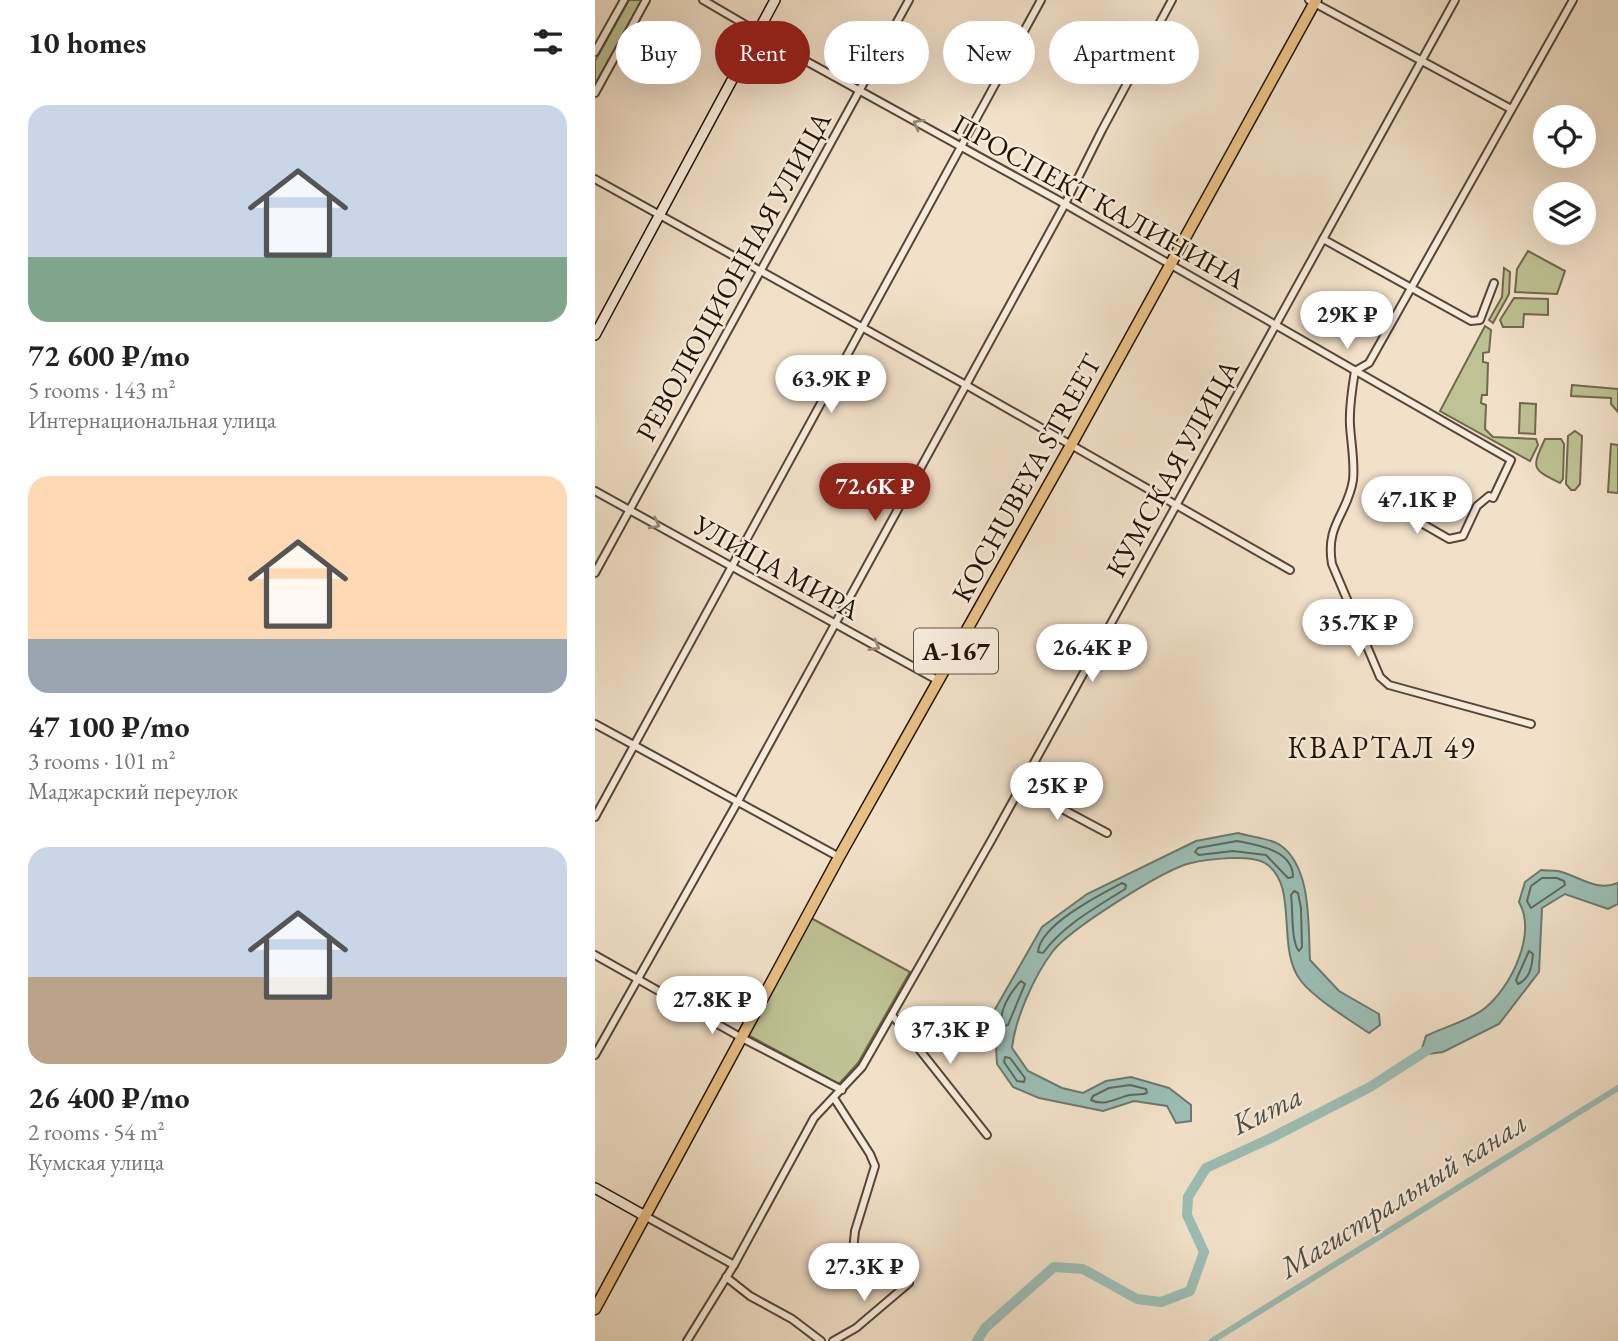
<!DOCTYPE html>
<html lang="en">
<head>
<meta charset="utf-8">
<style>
	:root { --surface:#fff; --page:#f6f6f6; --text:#222; --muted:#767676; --accent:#8f2418 }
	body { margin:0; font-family:"EB Garamond",serif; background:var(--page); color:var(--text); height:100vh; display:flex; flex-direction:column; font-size:26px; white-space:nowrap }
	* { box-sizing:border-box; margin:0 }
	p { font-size:23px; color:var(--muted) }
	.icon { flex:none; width:38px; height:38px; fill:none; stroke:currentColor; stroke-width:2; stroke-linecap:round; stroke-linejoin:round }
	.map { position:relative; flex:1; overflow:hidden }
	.drawer { display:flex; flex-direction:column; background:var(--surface); width:595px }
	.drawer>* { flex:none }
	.banner { position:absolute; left:21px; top:21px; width:665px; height:63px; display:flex; gap:14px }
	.buttons { position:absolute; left:938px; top:105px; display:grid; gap:14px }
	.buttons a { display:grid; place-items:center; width:63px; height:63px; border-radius:50%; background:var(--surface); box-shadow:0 7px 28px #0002; font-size:35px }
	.price { position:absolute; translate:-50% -60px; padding:0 16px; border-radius:24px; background:#fff; color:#222; font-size:23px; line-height:46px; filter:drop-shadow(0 2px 4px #0008) }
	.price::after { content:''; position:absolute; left:50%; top:42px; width:21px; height:16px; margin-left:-10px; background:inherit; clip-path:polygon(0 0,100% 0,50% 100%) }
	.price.current { background:var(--accent); color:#fff }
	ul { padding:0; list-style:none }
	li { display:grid; align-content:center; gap:14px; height:371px; padding:0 28px }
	li span { display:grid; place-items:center; height:217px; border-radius:21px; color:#555 }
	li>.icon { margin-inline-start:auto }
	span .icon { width:126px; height:126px; fill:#fffc; stroke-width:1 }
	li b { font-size:30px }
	h2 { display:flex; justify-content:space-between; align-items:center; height:84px; padding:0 28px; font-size:30px }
	.chip { padding:0 24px; border-radius:32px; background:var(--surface); box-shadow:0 7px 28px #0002; font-size:24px; line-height:63px }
	.chip.current { background:var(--accent); color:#fff }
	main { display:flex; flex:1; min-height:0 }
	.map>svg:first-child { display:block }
	.green { fill:#bec294; stroke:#706a4c; stroke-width:2 }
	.water { fill:#9bbeb5; stroke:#6b796e; stroke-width:2 }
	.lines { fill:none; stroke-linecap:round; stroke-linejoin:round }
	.shore { stroke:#5e685c; stroke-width:2 }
	.canal { stroke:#9bbeb5; stroke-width:6 }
	.river { stroke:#9bbeb5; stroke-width:10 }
	.street-casing { stroke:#564635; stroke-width:10 }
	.secondary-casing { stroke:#221204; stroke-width:12 }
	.primary-casing { stroke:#221204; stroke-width:13 }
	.street { stroke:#f7ecdc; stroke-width:6 }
	.secondary { stroke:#f7ecdc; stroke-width:9 }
	.primary { stroke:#e9c084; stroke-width:10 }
	.oneway { stroke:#978a7b }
	.labels { text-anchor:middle; stroke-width:5; stroke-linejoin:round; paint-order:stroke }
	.shield { fill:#f7ecdc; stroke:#625345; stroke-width:2 }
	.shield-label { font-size:26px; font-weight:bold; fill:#221204 }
	.street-label { font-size:28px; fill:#221204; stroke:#f7ecdc }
	.neighbourhood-label { font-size:30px; letter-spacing:2px; fill:#221204; stroke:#f7ecdc }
	.water-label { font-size:30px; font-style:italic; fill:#4c4e42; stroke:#f7ecdc }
</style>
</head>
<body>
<main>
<section class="drawer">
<h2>10 homes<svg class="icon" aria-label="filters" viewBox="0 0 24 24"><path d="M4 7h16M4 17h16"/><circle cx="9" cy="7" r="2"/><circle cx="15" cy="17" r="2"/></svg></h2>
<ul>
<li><span style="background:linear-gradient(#c9d6e8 70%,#7fa58c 0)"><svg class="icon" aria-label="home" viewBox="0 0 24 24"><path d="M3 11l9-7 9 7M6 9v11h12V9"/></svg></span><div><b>72 600 ₽/mo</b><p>5 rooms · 143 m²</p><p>Интернациональная улица</p></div></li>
<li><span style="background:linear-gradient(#ffd9b3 75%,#9aa5b1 0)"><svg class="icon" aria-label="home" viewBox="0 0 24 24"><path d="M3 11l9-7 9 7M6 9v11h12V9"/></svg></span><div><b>47 100 ₽/mo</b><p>3 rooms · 101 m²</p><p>Маджарский переулок</p></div></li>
<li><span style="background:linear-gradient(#c9d6e8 60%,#b9a48a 0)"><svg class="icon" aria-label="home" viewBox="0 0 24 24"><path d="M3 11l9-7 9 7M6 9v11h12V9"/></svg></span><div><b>26 400 ₽/mo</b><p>2 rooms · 54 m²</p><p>Кумская улица</p></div></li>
</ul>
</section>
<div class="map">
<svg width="1023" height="1341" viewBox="0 0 1023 1341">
	<rect width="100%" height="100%" fill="#f2e1c9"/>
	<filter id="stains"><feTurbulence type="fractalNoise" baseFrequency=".00286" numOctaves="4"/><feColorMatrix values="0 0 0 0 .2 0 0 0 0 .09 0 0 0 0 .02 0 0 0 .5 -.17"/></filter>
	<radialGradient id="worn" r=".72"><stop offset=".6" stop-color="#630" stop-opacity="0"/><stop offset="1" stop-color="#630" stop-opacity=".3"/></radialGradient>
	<g class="green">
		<polygon points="34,0 48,0 0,84 0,61"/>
		<polygon points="933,251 970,271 962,294 920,292 922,269"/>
		<polygon points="909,268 915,272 914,294 898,323 894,320 907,297"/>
		<polygon points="919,298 953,299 953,315 929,314 928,327 908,327 905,320"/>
		<polygon points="890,326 896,330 894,352 888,353 888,362 893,363 892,395 887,395 886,403 891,405 890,429 898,437 941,439 943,445 935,461 845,411"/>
		<polygon points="977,385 1023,389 1023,412 1016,404 1016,398 976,396"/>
		<polygon points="925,403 941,404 940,434 924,433"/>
		<polygon points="980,431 987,436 985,484 980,490 976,490 971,484 973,436"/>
		<path d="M950 439H966L969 444 968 479 965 483C937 469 936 469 950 439Z"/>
		<polygon points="1016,444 1023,445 1023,493 1013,492"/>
		<polygon points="216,918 315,972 263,1063 244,1084 153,1035"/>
	</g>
	<g class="water">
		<path d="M643 833C655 837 675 838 685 845 717 867 713 925 715 960L744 991 784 1014 785 1025 774 1033C756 1021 719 998 706 981 680 948 705 885 670 863 655 854 613 859 596 863 569 869 474 930 458 951 439 976 420 1019 417 1048L433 1071 467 1088 488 1093 511 1081 536 1077 574 1088 596 1105V1121L581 1123 572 1106 539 1101 508 1111 444 1098 418 1087 402 1064 399 1011 447 927 492 894 601 841Z"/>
		<path d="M946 870C951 871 958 870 963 871 984 876 1001 892 1023 883V904L1013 909 970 894 947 908 944 972 904 1024 848 1052 825 1055 831 1036C849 1027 876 1020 890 1008 916 987 942 934 924 902L930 882Z"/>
	</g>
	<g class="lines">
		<g class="shore">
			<path d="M642 841C662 845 698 850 698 877L693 878 671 855 638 851 604 855 600 852 603 848Z"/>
			<polygon points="947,878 962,878 969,881 970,885 936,908 932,901 936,886"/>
			<path d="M527 883 531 885 530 889C502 907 468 925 448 953L443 952C445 925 504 895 527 883Z"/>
			<path d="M699 891 703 893 706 908 707 947 704 951C696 943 698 909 696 895Z"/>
			<path d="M934 951 938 954C937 966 935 979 923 984L921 980Z"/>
			<path d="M426 981 430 984 413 1025 408 1026C402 1013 416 991 426 981Z"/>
			<polygon points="410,1057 415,1058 430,1078 429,1082 422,1081 409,1062"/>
			<path d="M535 1085 551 1089 552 1093C547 1095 542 1094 535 1095 521 1098 509 1107 496 1100L498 1096 514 1088Z"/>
		</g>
		<polyline class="canal" points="617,1341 1023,1088"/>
		<polyline class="river" points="382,1341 390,1328 459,1267 488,1269 542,1299 566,1302 595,1291 609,1252 592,1215 593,1197 611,1168 674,1139 775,1087 837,1047"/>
		<defs>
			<g id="street">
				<polyline points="108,0 156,28 162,34 470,204 916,460 898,498 894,496 882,506 868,536 854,539 781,497"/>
				<polyline points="714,0 916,109"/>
				<polyline points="0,52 29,0"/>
				<polyline points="0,93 51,0"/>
				<polyline points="0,179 371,385 695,570"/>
				<polyline points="728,239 876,321 885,320 899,283"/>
				<polyline points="0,491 344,681"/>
				<polyline points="0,573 314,0"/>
				<polyline points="0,724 244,857"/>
				<path d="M936 724 794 685 785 677 737 564C730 524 753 514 758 480 760 463 756 443 755 425 754 407 757 389 760 371L774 363 978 0"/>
				<polyline points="426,787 512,833"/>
				<polyline points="0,817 446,0"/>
				<polyline points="0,955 147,1038 247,1090"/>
				<polyline points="297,1015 392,1135"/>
				<polyline points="0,1055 142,803 371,385 470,204 507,130 577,0"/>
				<polyline points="239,1098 275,1154 280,1166 260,1231 257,1261"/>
				<polyline points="50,1216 139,1265"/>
				<polyline points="131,1277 155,1296 197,1319 226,1341"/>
				<polyline points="92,1341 139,1265 219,1118 267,1067 397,839 860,0"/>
				<polyline points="238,1341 261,1328 314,1283"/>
			</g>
			<g id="secondary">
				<polyline points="0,335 180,0"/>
				<polyline points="0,1188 50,1216"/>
			</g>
			<polyline id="primary" points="0,1309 244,857 476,445 721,0"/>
		</defs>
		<use href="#street" class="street-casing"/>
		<use href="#secondary" class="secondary-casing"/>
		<use href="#primary" class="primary-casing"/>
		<use href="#street" class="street"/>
		<use href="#secondary" class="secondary"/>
		<use href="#primary" class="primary"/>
	</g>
	<defs><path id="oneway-chevron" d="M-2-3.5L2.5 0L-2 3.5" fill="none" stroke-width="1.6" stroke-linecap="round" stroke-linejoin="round" transform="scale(1.75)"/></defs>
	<g class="oneway">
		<use href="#oneway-chevron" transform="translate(323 124) rotate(-151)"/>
		<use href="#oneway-chevron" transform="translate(60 524) rotate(28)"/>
		<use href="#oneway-chevron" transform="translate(280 646) rotate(29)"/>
	</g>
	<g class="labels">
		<rect class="shield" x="319" y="628.5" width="84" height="45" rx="5"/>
		<g class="shield-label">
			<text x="361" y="660">А-167</text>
		</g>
		<g class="street-label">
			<text transform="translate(504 201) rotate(29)" y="10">ПРОСПЕКТ КАЛИНИНА</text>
			<text transform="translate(138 276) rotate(-61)" y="10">РЕВОЛЮЦИОННАЯ УЛИЦА</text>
			<text transform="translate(577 468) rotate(-61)" y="10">КУМСКАЯ УЛИЦА</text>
			<text transform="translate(431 478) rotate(-61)" y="10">KOCHUBEYA STREET</text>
			<text transform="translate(182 567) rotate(29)" y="10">УЛИЦА МИРА</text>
		</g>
		<g class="neighbourhood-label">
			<text x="787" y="758">КВАРТАЛ 49</text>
		</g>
		<g class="water-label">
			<text transform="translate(672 1110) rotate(-26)" y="10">Kuma</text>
			<text transform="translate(808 1195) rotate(-32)" y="10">Магистральный канал</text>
		</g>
	</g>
	<rect width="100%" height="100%" filter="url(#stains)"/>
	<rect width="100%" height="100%" fill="url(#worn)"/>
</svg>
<div class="buttons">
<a><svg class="icon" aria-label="locate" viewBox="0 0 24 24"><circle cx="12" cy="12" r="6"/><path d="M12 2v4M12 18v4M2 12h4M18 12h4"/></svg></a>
<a><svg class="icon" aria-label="layers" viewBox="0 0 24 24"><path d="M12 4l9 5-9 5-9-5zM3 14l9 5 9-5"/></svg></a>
</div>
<b class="price" style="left:752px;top:351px">29K ₽</b>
<b class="price" style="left:236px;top:415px">63.9K ₽</b>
<b class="price current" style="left:280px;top:523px">72.6K ₽</b>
<b class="price" style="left:822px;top:536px">47.1K ₽</b>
<b class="price" style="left:763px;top:659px">35.7K ₽</b>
<b class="price" style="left:497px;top:684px">26.4K ₽</b>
<b class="price" style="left:462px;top:822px">25K ₽</b>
<b class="price" style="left:117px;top:1036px">27.8K ₽</b>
<b class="price" style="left:355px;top:1066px">37.3K ₽</b>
<b class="price" style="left:269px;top:1303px">27.3K ₽</b>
<div class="banner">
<a class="chip">Buy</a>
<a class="chip current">Rent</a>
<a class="chip">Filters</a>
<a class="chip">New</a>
<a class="chip">Apartment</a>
</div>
</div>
</main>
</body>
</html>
